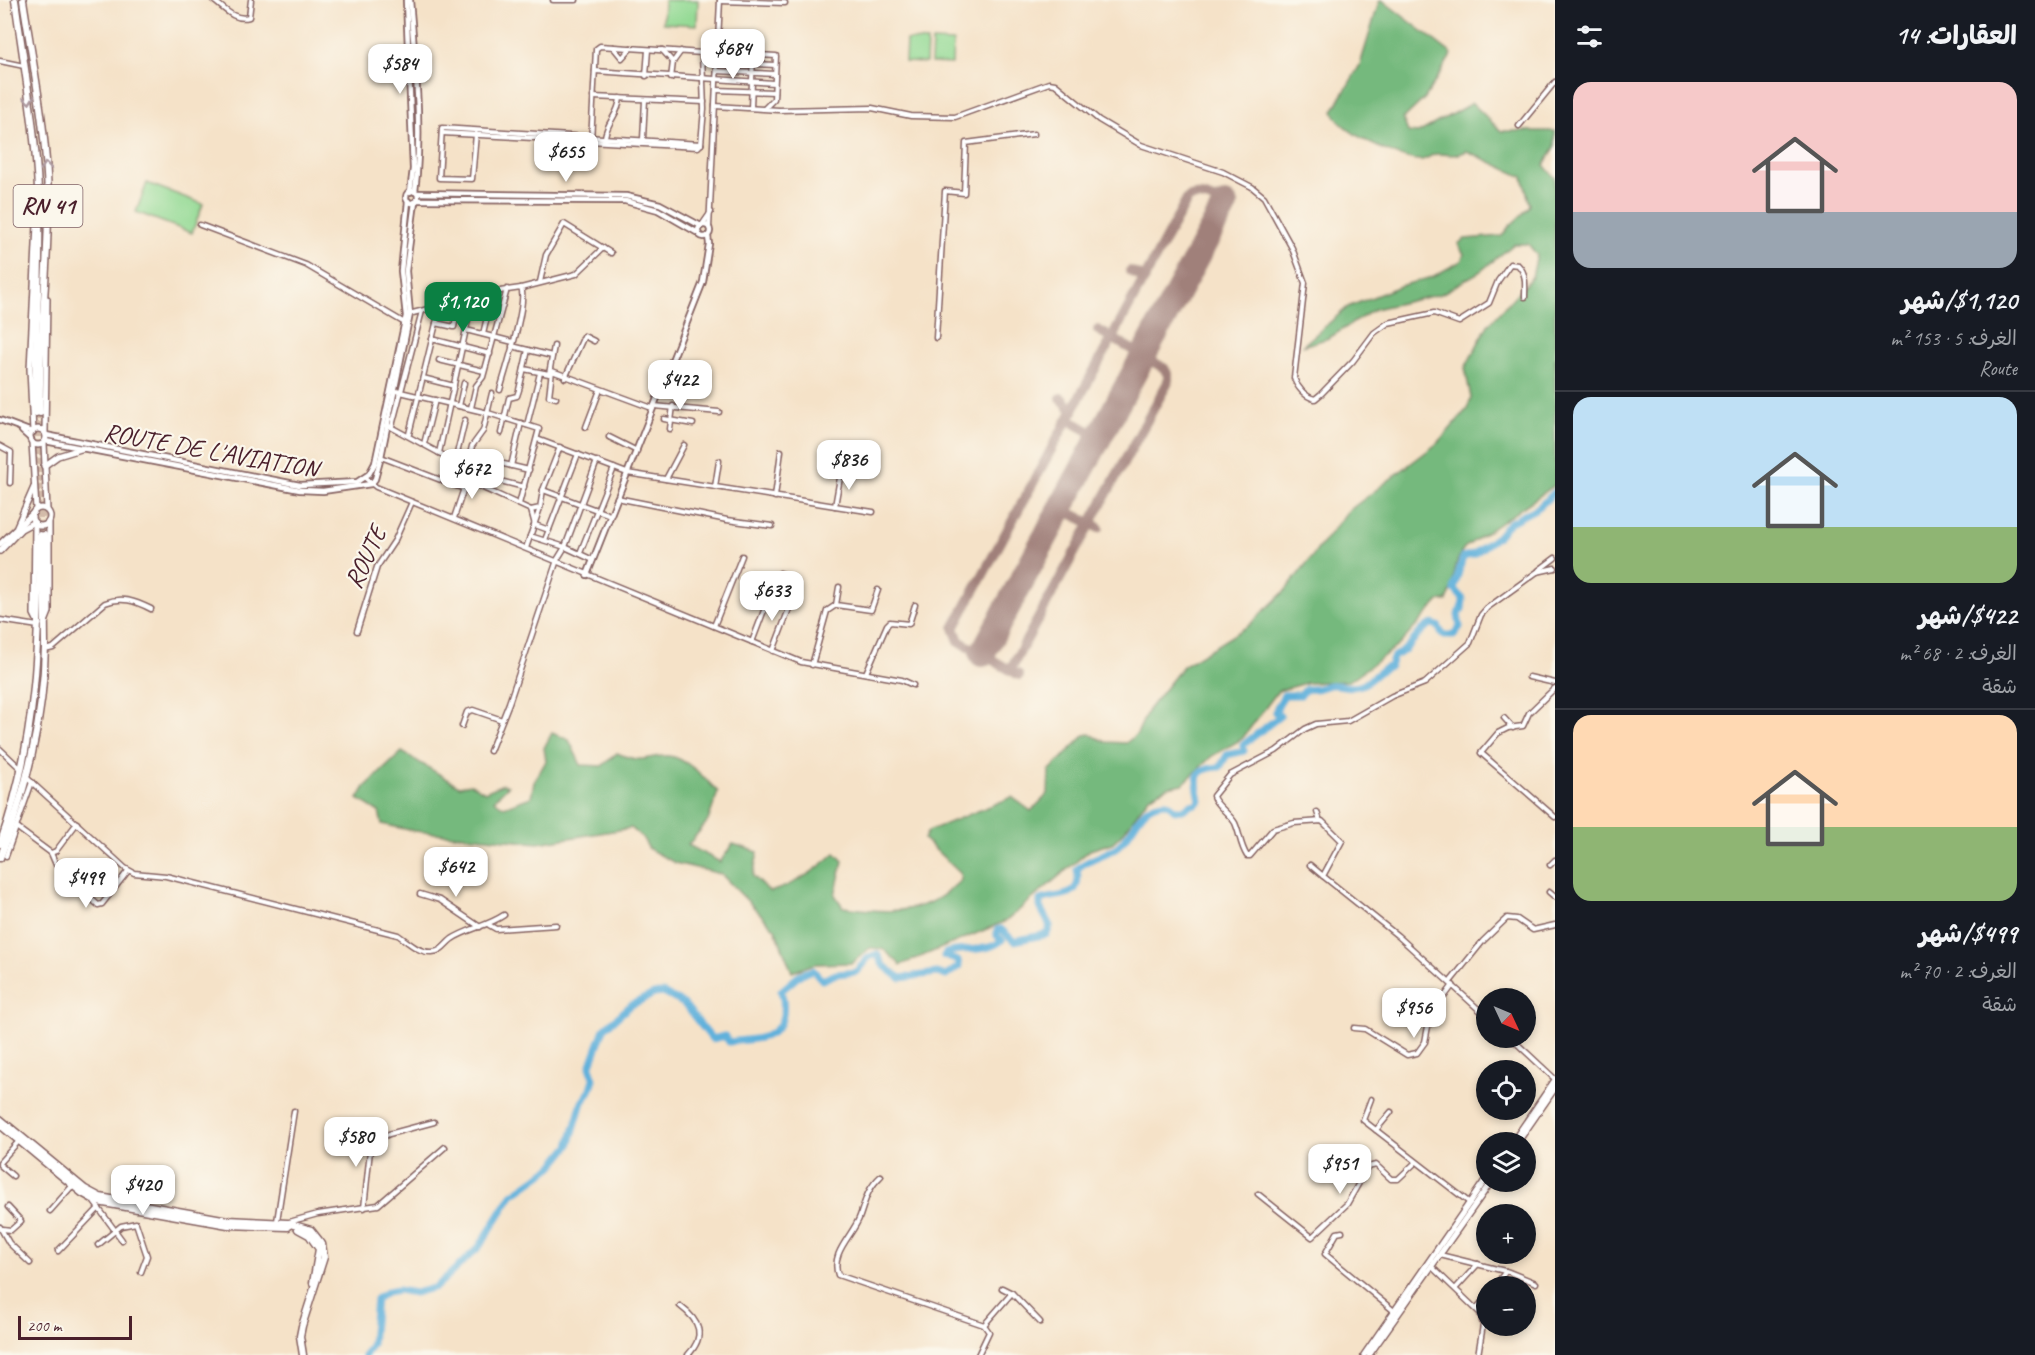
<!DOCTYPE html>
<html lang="ar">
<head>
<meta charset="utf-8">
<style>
	:root { --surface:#171b24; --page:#242831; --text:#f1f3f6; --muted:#9ea1a6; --line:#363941; --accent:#0b8043 }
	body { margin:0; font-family:Caveat,"Playpen Sans Arabic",sans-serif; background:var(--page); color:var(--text); direction:rtl; height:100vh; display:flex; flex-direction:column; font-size:22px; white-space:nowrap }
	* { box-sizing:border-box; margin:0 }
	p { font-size:20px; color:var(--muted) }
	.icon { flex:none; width:33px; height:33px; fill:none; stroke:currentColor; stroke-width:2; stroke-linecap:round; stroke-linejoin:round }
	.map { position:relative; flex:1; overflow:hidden; direction:ltr }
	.sheet { display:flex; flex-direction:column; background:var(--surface); width:480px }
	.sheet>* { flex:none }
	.needle { width:39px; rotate:134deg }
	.buttons { position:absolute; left:1476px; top:988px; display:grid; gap:12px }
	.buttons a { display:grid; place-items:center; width:60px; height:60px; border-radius:50%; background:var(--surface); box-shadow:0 3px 9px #0003; font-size:30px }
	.scale { position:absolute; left:18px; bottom:15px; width:114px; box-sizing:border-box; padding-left:6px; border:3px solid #4a1f2b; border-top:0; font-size:16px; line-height:21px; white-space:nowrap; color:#4a1f2b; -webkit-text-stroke:4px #fbf7ec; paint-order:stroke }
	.price { position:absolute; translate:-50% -51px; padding:0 14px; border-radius:12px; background:#fff; color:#222; font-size:20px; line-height:39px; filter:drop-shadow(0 2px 3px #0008) }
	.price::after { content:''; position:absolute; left:50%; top:36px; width:18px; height:14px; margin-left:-9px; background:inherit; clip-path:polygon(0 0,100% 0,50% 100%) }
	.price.current { background:var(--accent); color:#fff }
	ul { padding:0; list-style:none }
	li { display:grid; align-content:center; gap:12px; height:318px; padding:0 18px }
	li+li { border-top:2px solid var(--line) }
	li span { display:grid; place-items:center; height:186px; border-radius:18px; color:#555 }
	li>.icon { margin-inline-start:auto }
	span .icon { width:108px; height:108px; fill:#fffc; stroke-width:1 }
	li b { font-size:26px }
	h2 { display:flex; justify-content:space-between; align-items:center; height:72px; padding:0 18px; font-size:26px }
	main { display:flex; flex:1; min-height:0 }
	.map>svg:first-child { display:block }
	.green { fill:#92d993; stroke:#6e7c5f; stroke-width:1.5 }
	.forest { fill:#75b97d; stroke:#606c54; stroke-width:1.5 }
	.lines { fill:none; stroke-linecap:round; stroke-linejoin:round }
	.river { stroke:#61b1db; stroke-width:7 }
	.taxiway { stroke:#a0807a; stroke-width:10 }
	.runway { stroke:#a0807a; stroke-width:26 }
	.trunk-tunnel { stroke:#d3bba9; stroke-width:6; stroke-dasharray:6 3; stroke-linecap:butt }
	.minor-casing { stroke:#866362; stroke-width:7 }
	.tertiary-casing { stroke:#866362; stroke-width:8 }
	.secondary-casing { stroke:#866362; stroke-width:8 }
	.primary-casing { stroke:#866362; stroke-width:9 }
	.trunk-casing { stroke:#866362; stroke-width:9 }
	.minor { stroke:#fff; stroke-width:4 }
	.tertiary { stroke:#fff; stroke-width:4.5 }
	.secondary { stroke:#fff; stroke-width:5 }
	.primary { stroke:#fff; stroke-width:6 }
	.trunk { stroke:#fff; stroke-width:6 }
	.oneway { stroke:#ae9aa0 }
	.labels { text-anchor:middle; stroke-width:4.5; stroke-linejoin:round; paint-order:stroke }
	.shield { fill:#fbf7ec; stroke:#7f6065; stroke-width:1.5 }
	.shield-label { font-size:24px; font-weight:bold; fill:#4a1f2b }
	.street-label { font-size:26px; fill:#4a1f2b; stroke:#fbf7ec }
</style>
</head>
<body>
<main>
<section class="sheet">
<h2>العقارات: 14<svg class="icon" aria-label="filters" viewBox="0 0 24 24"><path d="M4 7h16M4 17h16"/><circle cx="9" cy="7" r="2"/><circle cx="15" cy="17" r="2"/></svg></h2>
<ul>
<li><span style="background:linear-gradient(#f6c9c9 70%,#9aa5b1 0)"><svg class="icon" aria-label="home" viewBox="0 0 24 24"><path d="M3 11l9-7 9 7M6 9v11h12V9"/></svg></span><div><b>$1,120/شهر</b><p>الغرف: 5 · 153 m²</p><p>Route</p></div></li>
<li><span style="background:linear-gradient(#bfe0f5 70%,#8fb573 0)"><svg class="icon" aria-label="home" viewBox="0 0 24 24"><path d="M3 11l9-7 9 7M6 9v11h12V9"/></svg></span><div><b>$422/شهر</b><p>الغرف: 2 · 68 m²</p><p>شقة</p></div></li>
<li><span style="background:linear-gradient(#ffd9b3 60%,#8fb573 0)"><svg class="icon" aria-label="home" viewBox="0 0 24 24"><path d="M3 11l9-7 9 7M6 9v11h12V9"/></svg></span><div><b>$499/شهر</b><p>الغرف: 2 · 70 m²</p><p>شقة</p></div></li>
</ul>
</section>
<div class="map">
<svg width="1555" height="1355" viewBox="0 0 1555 1355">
	<rect width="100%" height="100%" fill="#fbf7ec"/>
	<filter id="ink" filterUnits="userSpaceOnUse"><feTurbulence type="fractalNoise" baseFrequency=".0167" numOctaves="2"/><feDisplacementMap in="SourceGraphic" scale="12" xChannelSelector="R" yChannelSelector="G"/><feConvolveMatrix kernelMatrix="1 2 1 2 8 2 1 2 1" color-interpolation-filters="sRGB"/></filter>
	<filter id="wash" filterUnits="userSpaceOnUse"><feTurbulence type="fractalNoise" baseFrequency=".008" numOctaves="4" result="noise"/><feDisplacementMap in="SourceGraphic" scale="24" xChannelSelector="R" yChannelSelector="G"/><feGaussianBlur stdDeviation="1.35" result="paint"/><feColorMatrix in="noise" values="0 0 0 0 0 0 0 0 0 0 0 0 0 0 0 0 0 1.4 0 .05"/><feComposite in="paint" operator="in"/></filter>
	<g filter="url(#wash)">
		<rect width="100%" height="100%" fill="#f5e2c8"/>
		<g class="green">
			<polygon points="664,0 698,0 697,25 663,23"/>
			<polygon points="906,40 927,41 926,63 905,62"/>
			<polygon points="932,41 953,42 952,64 931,63"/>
			<polygon points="147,183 203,204 192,233 136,212"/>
		</g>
		<path class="forest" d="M1382 0 1452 54 1425 98 1403 119 1408 132 1418 133 1472 103 1501 131H1555V147L1544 165 1555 178V485L1464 548C1452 563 1456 585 1447 601H1439L1399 645 1349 681 1306 683 1278 691 1242 739 1212 756 1183 784 1167 787 1149 797 1123 833 1112 843 1090 850 1006 921 901 965 883 949 870 948 852 963 814 964 792 972 775 929 721 874 675 863 649 849 642 837 631 828 538 843 414 831 382 824 379 812 358 799 365 787 402 752 459 786 471 784 485 792 503 784 508 786 494 800 504 807 531 797 534 782 546 761 544 748 552 733 569 740 581 765 602 766 617 753C647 766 643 755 668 756 686 757 707 780 718 792L708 821 688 845 720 862 733 844 758 852 753 876 770 892C796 884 816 871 835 853L843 861 835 895 843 907C873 911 907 915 935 900 944 896 953 887 961 880L960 873 924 839 928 831 1012 797 1031 811 1048 794 1049 771 1085 735 1090 734 1106 742 1126 743 1137 734 1148 710 1183 666 1248 626 1285 591 1347 512 1439 442 1467 409 1471 398 1465 368 1488 325 1532 277 1537 255 1528 244H1514L1481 271 1441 294 1375 309 1329 338 1302 346 1348 307 1400 286 1432 277 1461 261 1464 254 1458 244 1465 239 1502 236C1510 222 1521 219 1530 205L1523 177 1467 151C1451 158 1450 153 1436 154 1430 155 1425 161 1419 160 1396 159 1340 132 1333 111L1360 65 1379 2Z"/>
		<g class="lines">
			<path class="river" d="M365 1355 372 1344 376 1299 387 1292 398 1290 415 1293 436 1287 479 1247 512 1195 552 1167 569 1146 582 1102 590 1091 594 1079 590 1067 604 1029 631 1005 654 994 663 993 684 1004 712 1039 725 1036 729 1042C751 1039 779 1041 783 1015 784 1007 784 999 781 991L801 974 813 970 822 980 836 974 856 972 869 957 877 954 883 965 900 978 937 973 946 976 959 966 958 961 944 956 946 953C963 947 990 953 1002 940L997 936V930L1001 929 1014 941 1047 934 1050 926 1040 907V900C1059 893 1083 901 1077 869 1090 857 1106 856 1118 846 1137 830 1139 802 1167 803L1175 810H1183L1190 805 1196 804 1200 800C1195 777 1193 769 1220 767L1227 755 1244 751 1243 745 1280 716 1275 712 1284 695H1301L1306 689C1316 690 1320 688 1329 685 1339 683 1353 692 1367 682 1376 675 1379 670 1390 666L1394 656C1411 651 1416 630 1432 624L1438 626 1443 635H1454L1460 627 1458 615 1462 609 1463 599 1454 589 1463 557 1474 554 1498 536 1509 523 1539 507 1555 492"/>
			<g class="taxiway">
				<polyline points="1130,271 1145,279"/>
				<polyline points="1061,398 1073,411"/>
				<polyline points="1069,420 1099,437"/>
				<polyline points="1061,508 1099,528"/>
				<polyline points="1010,670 1168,382 1168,375 1164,368 1098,330"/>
				<path d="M1019 675 959 641 954 628 1188 198C1201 192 1213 200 1225 205"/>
			</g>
			<polyline class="runway" points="982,654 1225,205"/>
		</g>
	</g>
	<g filter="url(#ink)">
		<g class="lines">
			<g class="trunk-tunnel">
				<polyline points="36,413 40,532"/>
				<polyline points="40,413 44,535"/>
			</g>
			<defs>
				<g id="minor">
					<path d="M213 0C225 9 234 21 249 17L251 0"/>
					<polyline points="553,0 576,0"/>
					<polyline points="720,1 785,3"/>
					<polyline points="613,47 622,58 631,48"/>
					<polyline points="662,50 673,62"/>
					<polyline points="718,57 726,53 776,56 774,99 765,108"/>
					<polyline points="0,61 24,66"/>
					<polyline points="718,62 775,65"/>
					<polyline points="595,71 774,83"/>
					<polyline points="717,71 775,74"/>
					<polyline points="646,76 648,50"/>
					<polyline points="671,78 673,62 681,51"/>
					<polyline points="716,90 774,92"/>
					<polyline points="593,97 704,102"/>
					<path d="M715 106 779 110 872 108 911 116 955 117 1049 83 1055 84 1099 120 1141 145 1223 172 1252 187 1264 197 1292 248 1305 283 1294 378C1297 387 1305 397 1315 399L1321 394 1353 361 1374 333 1388 323 1434 313 1459 322 1489 303 1498 281 1510 264 1518 265C1527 274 1525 285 1525 297"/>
					<polyline points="751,108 753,55"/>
					<polyline points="1519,126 1555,82"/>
					<polyline points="442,133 698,147 701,144"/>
					<polyline points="476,134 472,179 439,178 442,128 701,144"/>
					<path d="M605 137C607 121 619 115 620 98"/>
					<polyline points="643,139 645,100"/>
					<polyline points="591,141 596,49 600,46 702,53 704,109 701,144"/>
					<polyline points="200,225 306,265 403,322"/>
					<polyline points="702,225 711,212"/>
					<polyline points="709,228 720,0"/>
					<polyline points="540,282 546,255 564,224 611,253"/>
					<polyline points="521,288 576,274 603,248"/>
					<path d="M409 314 493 292 521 288C528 302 505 372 500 390"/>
					<polyline points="436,323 454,327 460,300"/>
					<polyline points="466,330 513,342"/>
					<polyline points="483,334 493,292"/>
					<polyline points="936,338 945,191 964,193 966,143 1034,134"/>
					<polyline points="432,339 490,354"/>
					<polyline points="512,346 552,356"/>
					<polyline points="439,360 484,371"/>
					<polyline points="524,369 549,374 554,346"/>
					<polyline points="423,378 454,386"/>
					<polyline points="565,378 584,336 594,341"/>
					<polyline points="392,390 488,413 539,429 519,504"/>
					<polyline points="556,398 549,396 552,371 652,408"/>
					<polyline points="459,406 464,383"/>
					<polyline points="654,406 719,412"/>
					<polyline points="471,408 476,386 483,377 507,289"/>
					<polyline points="664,419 693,424"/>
					<polyline points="387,425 467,468 470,482 531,510 535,525 549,530"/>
					<polyline points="527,425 540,373"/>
					<polyline points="392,426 422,311"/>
					<polyline points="586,427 600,390"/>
					<polyline points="670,429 673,406"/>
					<polyline points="501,433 509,398 517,396 519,390 528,350"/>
					<polyline points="409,434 440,307"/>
					<polyline points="609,437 637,451"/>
					<polyline points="537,439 627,473 873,512"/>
					<polyline points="424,444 435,400"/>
					<polyline points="0,446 11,452 10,483"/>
					<polyline points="439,453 473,297"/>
					<polyline points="470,456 529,470"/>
					<polyline points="381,457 464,489"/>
					<polyline points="455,462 465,420"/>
					<polyline points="511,466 521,423"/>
					<polyline points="467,467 472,446 483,431 492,393"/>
					<polyline points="365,478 376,487 801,662 902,680 913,685"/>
					<polyline points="666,479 684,445"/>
					<polyline points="715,487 719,461"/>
					<polyline points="486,489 492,481 496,480 524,487"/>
					<polyline points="543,490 610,515"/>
					<polyline points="775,497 781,451"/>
					<polyline points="617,498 727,520 772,526"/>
					<polyline points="835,506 841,472"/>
					<polyline points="531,510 540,508 543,490 560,447"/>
					<polyline points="454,518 468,476"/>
					<polyline points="530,536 565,547 593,560"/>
					<polyline points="545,540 578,454"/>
					<polyline points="526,548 540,508"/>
					<polyline points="580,553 614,468"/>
					<polyline points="1539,570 1555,558"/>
					<polyline points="836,605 839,587"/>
					<polyline points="0,620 38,626"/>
					<polyline points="714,626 742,556"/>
					<polyline points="357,631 377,567 395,540 412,502"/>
					<polyline points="752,642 777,576 780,573 792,577"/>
					<path d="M45 650 53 648 105 603C122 596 135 601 151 609"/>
					<polyline points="773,651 792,601"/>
					<polyline points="812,665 827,611 836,605 871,610 878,590"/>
					<polyline points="866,673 887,625 890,622 909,624 915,605"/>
					<polyline points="1529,677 1555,683"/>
					<polyline points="1555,688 1529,713 1523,726 1508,728 1498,733 1481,753 1555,817"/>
					<polyline points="1504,718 1513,728"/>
					<polyline points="462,726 467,712 473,710 502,720"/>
					<polyline points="0,749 21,769"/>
					<polyline points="490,751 509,703 557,560 565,547 597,461"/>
					<path d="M26 777 125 868 134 873 166 876 398 935C408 942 419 953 432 952 442 952 445 944 452 939 467 929 488 926 504 915"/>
					<polyline points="1317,812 1320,821"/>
					<polyline points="16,827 51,853 56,851 77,823"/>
					<polyline points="51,853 57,867 98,905 102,904 128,871"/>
					<polyline points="6,856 32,782"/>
					<polyline points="1310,865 1323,876"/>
					<polyline points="1550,865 1555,860"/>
					<polyline points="1549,892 1555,897"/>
					<polyline points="420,894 440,900 480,927"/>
					<polyline points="489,925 496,929 556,925"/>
					<polyline points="1450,982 1483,941 1507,918 1517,919 1533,930 1555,925"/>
					<path d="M1486 1016 1398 936 1323 876 1342 841 1322 821 1294 823 1273 829 1250 856H1247C1240 845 1240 834 1235 823 1229 813 1215 805 1213 796L1230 775 1276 751 1305 729 1316 724 1348 721 1392 696 1425 683 1470 643 1481 615 1487 608 1537 572 1555 568"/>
					<polyline points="1354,1028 1365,1029 1407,1055 1417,1053 1425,1042 1430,1016 1453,985"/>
					<polyline points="1511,1038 1555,1079"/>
					<polyline points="1371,1099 1363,1120 1470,1203"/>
					<polyline points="1376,1130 1391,1112"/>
					<polyline points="370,1143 389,1134 434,1122"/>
					<polyline points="0,1162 19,1141"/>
					<polyline points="0,1165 13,1176"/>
					<path d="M881 1176C867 1189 866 1199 860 1216 853 1236 830 1252 838 1275L984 1325 989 1332 978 1355"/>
					<polyline points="1258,1194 1312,1237 1347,1204 1368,1167 1376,1165 1391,1179 1398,1179 1416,1162"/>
					<polyline points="94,1202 122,1240"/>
					<polyline points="364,1208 372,1131"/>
					<polyline points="50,1211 73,1185"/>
					<polyline points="277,1221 294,1111"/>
					<polyline points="289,1222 318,1214 378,1205 445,1147"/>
					<polyline points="0,1227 9,1243 30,1263"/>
					<polyline points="3,1229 11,1230 21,1221 8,1207"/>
					<polyline points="1342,1232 1337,1233 1325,1254 1394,1311"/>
					<polyline points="98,1245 121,1226 136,1223 147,1256 141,1272"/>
					<polyline points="58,1251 99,1208"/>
					<polyline points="1440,1255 1509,1272 1536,1283"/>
					<polyline points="1432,1267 1480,1313 1483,1325 1478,1355"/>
					<polyline points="1494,1287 1506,1271"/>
					<polyline points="1456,1288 1478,1264"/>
					<polyline points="1012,1293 1040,1322"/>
					<path d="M680 1306C700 1321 706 1336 688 1355"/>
					<polyline points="1477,1308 1486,1297"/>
					<polyline points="984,1325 1012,1293 1002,1288"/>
				</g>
				<g id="tertiary">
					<polyline points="406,0 413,169 410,192"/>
					<path d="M410 0C415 63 423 129 415 192"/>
					<circle cx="412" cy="197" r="6"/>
					<polyline points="417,193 626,196 660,204 701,226"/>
					<polyline points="417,200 625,201 658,210 698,233"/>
					<circle cx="704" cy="231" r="6"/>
					<polyline points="0,420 32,432"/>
					<polyline points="22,431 31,439"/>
					<polyline points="46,435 300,485 357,482 369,474 375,463 406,316 401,271 408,201"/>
					<polyline points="45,441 300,490 323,491 371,484 375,479 381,457 410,314 406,271 415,202"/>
					<polyline points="587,575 703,282 709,244 708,236"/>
				</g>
				<g id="secondary">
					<circle cx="38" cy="437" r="8"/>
					<polyline points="33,432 30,369 37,224"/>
					<polyline points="45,432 47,299"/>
					<polyline points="32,442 36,509"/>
					<polyline points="44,443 47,510"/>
					<polyline points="44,466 58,456 84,448"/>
					<circle cx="41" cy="517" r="9"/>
					<polyline points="35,523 34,614 39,624"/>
					<polyline points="17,526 34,487"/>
					<polyline points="0,544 33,513"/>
					<polyline points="0,551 21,529 34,522"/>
					<polyline points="45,622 49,612 49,521"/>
					<polyline points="1512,1143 1555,1080"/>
					<polyline points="1517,1143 1555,1088"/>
					<polyline points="1364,1355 1486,1179"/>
					<polyline points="1369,1355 1491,1182"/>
				</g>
				<g id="primary">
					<polyline points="0,1119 85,1189 100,1197 228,1220 287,1223 311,1230 322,1244 324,1257 302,1326 300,1336 303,1355"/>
					<polyline points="0,1125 82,1193 98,1202 228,1225 288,1227"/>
					<polyline points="298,1229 309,1235 319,1249 313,1283"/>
				</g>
				<g id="trunk">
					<path d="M15 0C25 72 38 144 39 217 41 283 33 348 36 413"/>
					<path d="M23 0C33 65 47 133 48 199 49 270 38 341 40 413"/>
					<path d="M0 844C37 742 39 642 40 535"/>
					<path d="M0 858C26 792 44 717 45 646 45 609 44 572 44 535"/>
				</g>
			</defs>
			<use href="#minor" class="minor-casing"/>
			<use href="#tertiary" class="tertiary-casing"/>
			<use href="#secondary" class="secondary-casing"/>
			<use href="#primary" class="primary-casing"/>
			<use href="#trunk" class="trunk-casing"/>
			<use href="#minor" class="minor"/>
			<use href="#tertiary" class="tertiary"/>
			<use href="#secondary" class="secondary"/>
			<use href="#primary" class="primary"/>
			<use href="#trunk" class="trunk"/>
		</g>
		<defs><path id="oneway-chevron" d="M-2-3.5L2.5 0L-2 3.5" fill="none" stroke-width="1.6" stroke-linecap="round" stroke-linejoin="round" transform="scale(1.5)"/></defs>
		<g class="oneway">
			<use href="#oneway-chevron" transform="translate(29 100) rotate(83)"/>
			<use href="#oneway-chevron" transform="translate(46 166) rotate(-95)"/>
		</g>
	</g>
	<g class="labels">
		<rect class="shield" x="13.5" y="185" width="69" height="42" rx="4.5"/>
		<g class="shield-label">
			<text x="48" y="214">RN 41</text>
		</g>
		<g class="street-label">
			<text transform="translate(211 450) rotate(10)" y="9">ROUTE DE L'AVIATION</text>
			<text transform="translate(365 557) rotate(-65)" y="9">ROUTE</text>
		</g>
	</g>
</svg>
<div class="buttons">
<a><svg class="needle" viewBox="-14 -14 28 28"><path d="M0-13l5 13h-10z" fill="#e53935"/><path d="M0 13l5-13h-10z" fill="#9ea1a6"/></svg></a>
<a><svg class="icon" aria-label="locate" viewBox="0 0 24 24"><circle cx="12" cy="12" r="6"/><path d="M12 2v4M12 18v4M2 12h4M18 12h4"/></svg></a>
<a><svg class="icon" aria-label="layers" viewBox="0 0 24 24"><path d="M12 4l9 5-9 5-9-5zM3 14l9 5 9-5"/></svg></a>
<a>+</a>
<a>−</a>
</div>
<div class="scale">200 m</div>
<b class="price" style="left:733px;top:80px">$684</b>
<b class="price" style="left:400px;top:95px">$584</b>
<b class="price" style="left:566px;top:183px">$655</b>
<b class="price current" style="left:463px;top:333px">$1,120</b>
<b class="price" style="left:680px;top:411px">$422</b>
<b class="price" style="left:849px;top:491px">$836</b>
<b class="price" style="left:472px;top:500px">$672</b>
<b class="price" style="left:772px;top:622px">$633</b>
<b class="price" style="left:456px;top:898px">$642</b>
<b class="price" style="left:86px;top:909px">$499</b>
<b class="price" style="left:1414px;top:1039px">$956</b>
<b class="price" style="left:356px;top:1168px">$580</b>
<b class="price" style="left:1340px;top:1195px">$951</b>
<b class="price" style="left:143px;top:1216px">$420</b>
</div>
</main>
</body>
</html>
